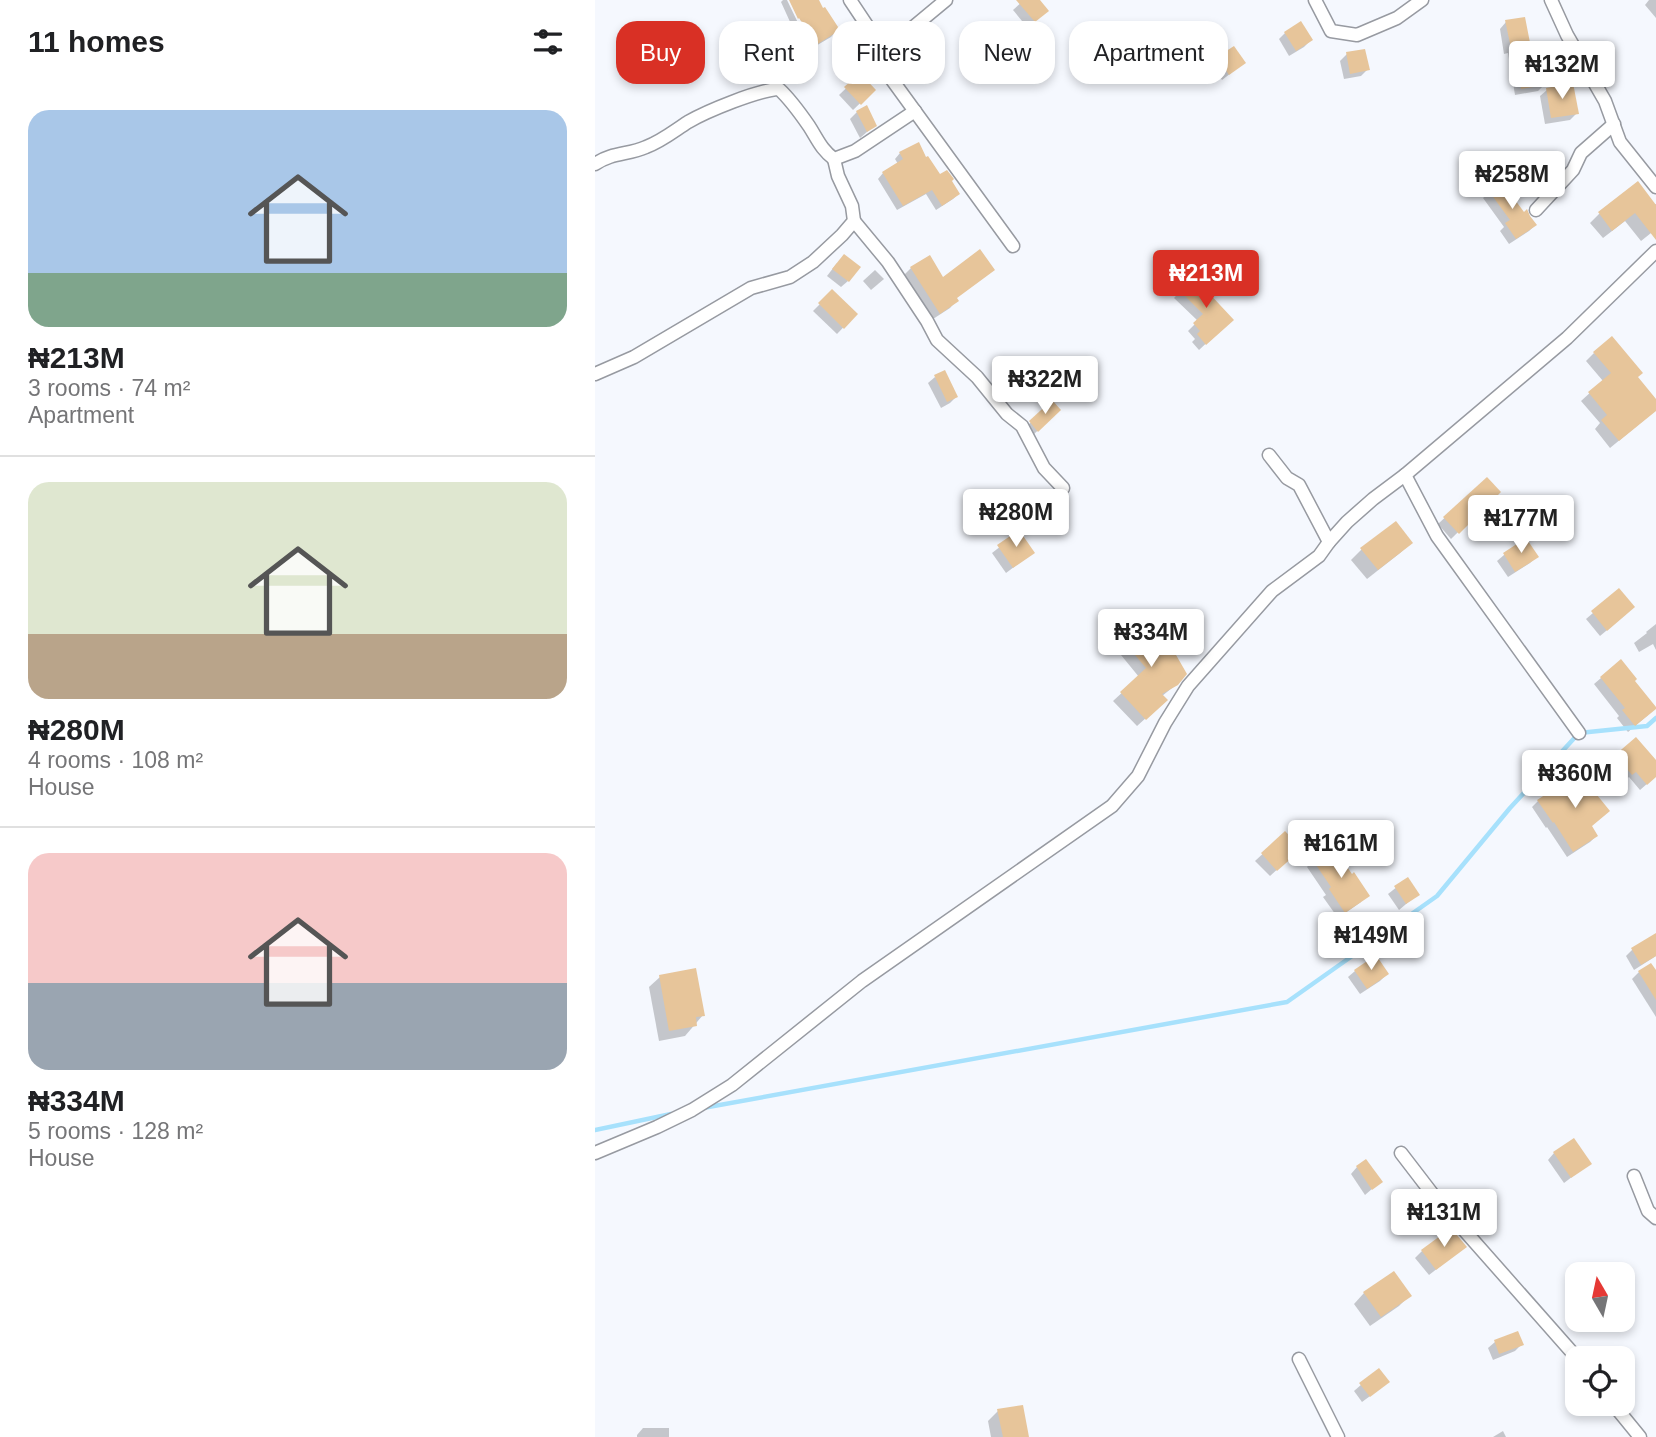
<!DOCTYPE html>
<html lang="en">
<head>
<meta charset="utf-8">
<style>
	:root { --surface:#fff; --page:#f6f6f6; --text:#202124; --muted:#757577; --line:#e0e0e0; --accent:#d93025 }
	body { margin:0; font-family:Helvetica,sans-serif; background:var(--page); color:var(--text); height:100vh; display:flex; flex-direction:column; font-size:26px; white-space:nowrap }
	* { box-sizing:border-box; margin:0 }
	p { font-size:23px; color:var(--muted) }
	.icon { flex:none; width:38px; height:38px; fill:none; stroke:currentColor; stroke-width:2; stroke-linecap:round; stroke-linejoin:round }
	.map { position:relative; flex:1; overflow:hidden }
	.details { display:flex; flex-direction:column; background:var(--surface); width:595px }
	.details>* { flex:none }
	.guide { position:absolute; left:21px; top:21px; width:665px; height:63px; display:flex; gap:14px }
	.needle { width:46px; rotate:351deg }
	.tools { position:absolute; left:970px; top:1262px; display:grid; gap:14px }
	.tools a { display:grid; place-items:center; width:70px; height:70px; border-radius:14px; background:var(--surface); box-shadow:0 4px 10px #0003; font-size:35px }
	.price { position:absolute; translate:-50% -60px; padding:0 16px; border-radius:7px; background:#fff; color:#222; font-size:23px; line-height:46px; filter:drop-shadow(0 2px 4px #0008) }
	.price::after { content:''; position:absolute; left:50%; top:42px; width:21px; height:16px; margin-left:-10px; background:inherit; clip-path:polygon(0 0,100% 0,50% 100%) }
	.price.current { background:var(--accent); color:#fff }
	ul { padding:0; list-style:none }
	li { display:grid; align-content:center; gap:14px; height:371px; padding:0 28px }
	li+li { border-top:2px solid var(--line) }
	li span { display:grid; place-items:center; height:217px; border-radius:21px; color:#555 }
	li>.icon { margin-inline-start:auto }
	span .icon { width:126px; height:126px; fill:#fffc; stroke-width:1 }
	li b { font-size:30px }
	h2 { display:flex; justify-content:space-between; align-items:center; height:84px; padding:0 28px; font-size:30px }
	.chip { padding:0 24px; border-radius:21px; background:var(--surface); box-shadow:0 4px 10px #0003; font-size:24px; line-height:63px }
	.chip.current { background:var(--accent); color:#fff }
	main { display:flex; flex:1; min-height:0 }
	.map>svg:first-child { display:block }
	.shadow { fill:#0003 }
	.lines { fill:none; stroke-linecap:round; stroke-linejoin:round }
	.stream { stroke:#a7e1fc; stroke-width:4.5 }
	.building { fill:#e7c59a }
	.minor-casing { stroke:#979aa1; stroke-width:15 }
	.minor { stroke:#fff; stroke-width:12 }
</style>
</head>
<body>
<main>
<section class="details">
<h2>11 homes<svg class="icon" aria-label="filters" viewBox="0 0 24 24"><path d="M4 7h16M4 17h16"/><circle cx="9" cy="7" r="2"/><circle cx="15" cy="17" r="2"/></svg></h2>
<ul>
<li><span style="background:linear-gradient(#a9c7e8 75%,#7fa58c 0)"><svg class="icon" aria-label="home" viewBox="0 0 24 24"><path d="M3 11l9-7 9 7M6 9v11h12V9"/></svg></span><div><b>₦213M</b><p>3 rooms · 74 m²</p><p>Apartment</p></div></li>
<li><span style="background:linear-gradient(#dfe7d0 70%,#b9a48a 0)"><svg class="icon" aria-label="home" viewBox="0 0 24 24"><path d="M3 11l9-7 9 7M6 9v11h12V9"/></svg></span><div><b>₦280M</b><p>4 rooms · 108 m²</p><p>House</p></div></li>
<li><span style="background:linear-gradient(#f6c9c9 60%,#9aa5b1 0)"><svg class="icon" aria-label="home" viewBox="0 0 24 24"><path d="M3 11l9-7 9 7M6 9v11h12V9"/></svg></span><div><b>₦334M</b><p>5 rooms · 128 m²</p><p>House</p></div></li>
</ul>
</section>
<div class="map">
<svg width="1061" height="1437" viewBox="0 0 1061 1437">
	<rect width="100%" height="100%" fill="#f5f8fe"/>
	<g class="shadow">
		<polygon points="188,0 192,0 205,27 209,26 196,0 222,0 242,30 236,37 214,50 196,24 186,2"/>
		<polygon points="429,0 443,0 445,17 432,27 418,10"/>
		<polygon points="1054,0 1061,0 1061,18 1050,5"/>
		<polygon points="911,22 936,55 950,84 943,91 920,95 913,53 909,54 905,29"/>
		<polygon points="690,33 716,40 709,47 694,56 684,39"/>
		<polygon points="752,54 773,69 766,76 749,79 745,61"/>
		<polygon points="623,58 649,63 627,80 617,65"/>
		<polygon points="265,75 279,90 258,110 244,95"/>
		<polygon points="952,90 982,113 975,120 950,124 945,96"/>
		<polygon points="271,107 280,125 265,138 255,119 262,112"/>
		<polygon points="305,153 331,159 344,177 355,181 363,194 358,199 341,210 331,194 302,210 283,179 288,173 303,164 300,159"/>
		<polygon points="895,192 928,214 940,225 934,231 914,244 905,231 909,227 888,198"/>
		<polygon points="1061,204 1061,229 1046,241 1030,221 1008,238 995,223 1004,214"/>
		<polygon points="334,257 361,301 355,308 338,319 309,275 316,268"/>
		<polygon points="242,263 253,281 246,287 232,276"/>
		<polygon points="280,270 289,279 276,290 268,281"/>
		<polygon points="598,278 636,320 604,350 597,342 600,339 593,331 603,321 579,298"/>
		<polygon points="237,292 261,314 242,334 218,311"/>
		<polygon points="999,353 1041,377 1061,402 1061,410 1015,448 1000,429 1005,423 986,401 1008,381 991,361"/>
		<polygon points="340,377 361,397 355,403 346,408 333,383"/>
		<polygon points="457,402 464,410 436,437 429,429"/>
		<polygon points="904,492 856,539 843,524 870,499"/>
		<polygon points="424,532 438,553 411,573 397,553"/>
		<polygon points="931,540 941,557 935,563 913,577 902,561 909,555"/>
		<polygon points="816,543 805,553 772,579 756,560 767,549"/>
		<polygon points="998,613 1031,614 1005,636 991,619"/>
		<polygon points="1061,624 1061,650 1058,644 1044,652 1039,643 1052,633 1051,632"/>
		<polygon points="525,636 582,684 567,696 562,708 542,726 518,701 544,677 517,644"/>
		<polygon points="1006,678 1038,681 1053,715 1033,732 1022,718 1024,716 999,684"/>
		<polygon points="1021,756 1061,763 1061,776 1045,790 1034,777 1029,781 1015,763"/>
		<polygon points="943,801 995,826 1001,836 995,842 972,857 952,827 951,828 937,807"/>
		<polygon points="690,833 698,855 675,876 660,861"/>
		<polygon points="718,860 756,876 766,902 743,918 728,897 731,895 712,867"/>
		<polygon points="812,879 823,894 804,910 793,894"/>
		<polygon points="1061,935 1061,956 1039,970 1031,956 1037,950"/>
		<polygon points="760,971 792,974 785,981 765,994 753,977"/>
		<polygon points="1044,972 1061,974 1061,1017 1037,979"/>
		<polygon points="65,977 108,1015 90,1036 64,1041 54,987"/>
		<polygon points="959,1153 994,1164 969,1183 953,1160"/>
		<polygon points="762,1167 785,1182 770,1195 756,1174"/>
		<polygon points="870,1247 834,1275 820,1258 827,1251"/>
		<polygon points="769,1293 814,1296 804,1306 775,1326 759,1304"/>
		<polygon points="900,1342 927,1344 920,1351 898,1360 893,1348"/>
		<polygon points="783,1370 786,1388 767,1402 759,1391"/>
		<polygon points="403,1411 432,1437 396,1437 393,1421"/>
		<polygon points="48,1428 74,1428 74,1437 42,1437 42,1435"/>
		<polygon points="908,1431 911,1437 898,1437"/>
	</g>
	<g class="lines">
		<g class="stream">
			<polyline points="108,1108 692,1002 842,896 915,808 984,733 1052,726 1061,718"/>
			<polyline points="0,1130 76,1114"/>
		</g>
	</g>
	<g class="building">
		<polygon points="194,0 224,0 228,8 230,7 245,30 221,45 204,18 203,19"/>
		<polygon points="421,0 445,0 454,11 440,22"/>
		<polygon points="930,17 937,53 946,52 951,85 926,89 920,48 916,48 910,20"/>
		<polygon points="706,21 718,40 701,51 689,32"/>
		<polygon points="639,46 651,63 634,75 622,57"/>
		<polygon points="770,49 775,70 755,74 751,52"/>
		<polygon points="265,73 281,90 266,105 249,87"/>
		<polygon points="978,83 984,114 956,118 951,88"/>
		<polygon points="272,105 282,126 272,132 261,111"/>
		<polygon points="324,142 331,157 333,156 345,174 352,170 359,179 357,181 365,194 347,206 337,190 308,206 287,172 308,159 304,152"/>
		<polygon points="906,181 929,212 932,209 935,216 942,225 921,239 910,223 915,220 893,190"/>
		<polygon points="1043,181 1061,205 1061,240 1040,213 1017,231 1003,212"/>
		<polygon points="385,249 400,270 362,298 364,301 345,314 315,267 335,255 348,277"/>
		<polygon points="249,254 266,267 254,282 237,269"/>
		<polygon points="598,275 612,289 611,290 639,320 611,345 602,334 605,331 598,323 608,314 584,290"/>
		<polygon points="237,289 263,314 249,329 223,303"/>
		<polygon points="1017,336 1048,373 1043,377 1061,399 1061,411 1024,441 1006,420 1012,415 993,392 1016,373 998,352"/>
		<polygon points="350,370 363,397 352,402 339,375"/>
		<polygon points="457,400 466,410 443,432 434,421"/>
		<polygon points="892,477 906,492 864,534 848,517"/>
		<polygon points="801,521 818,543 783,570 765,548"/>
		<polygon points="424,530 440,553 418,568 402,545"/>
		<polygon points="931,538 944,557 920,572 908,553"/>
		<polygon points="1024,588 1040,607 1012,631 996,611"/>
		<polygon points="546,616 574,650 577,648 592,674 583,685 567,694 573,700 551,720 525,692 551,668 523,635"/>
		<polygon points="1026,659 1042,679 1040,681 1061,707 1061,709 1040,726 1027,710 1030,708 1005,677"/>
		<polygon points="1041,737 1061,760 1061,777 1052,785 1041,772 1037,775 1020,755"/>
		<polygon points="988,770 1004,793 1002,795 1015,811 997,826 1003,836 978,852 959,822 958,823 942,800"/>
		<polygon points="690,831 707,849 682,871 666,853"/>
		<polygon points="737,845 757,874 759,872 775,896 750,913 734,889 736,887 717,859"/>
		<polygon points="813,877 825,895 811,904 799,886"/>
		<polygon points="1061,933 1061,956 1046,965 1036,948"/>
		<polygon points="781,955 794,974 772,989 759,970"/>
		<polygon points="1056,963 1061,970 1061,1000 1043,971"/>
		<polygon points="101,968 110,1016 101,1017 102,1026 74,1031 64,975"/>
		<polygon points="979,1138 997,1164 976,1178 958,1152"/>
		<polygon points="771,1159 788,1182 777,1190 761,1166"/>
		<polygon points="856,1228 872,1247 841,1270 826,1250"/>
		<polygon points="799,1271 817,1296 786,1317 768,1292"/>
		<polygon points="923,1331 929,1345 904,1354 899,1340"/>
		<polygon points="784,1368 795,1382 775,1397 764,1383"/>
		<polygon points="428,1405 434,1437 408,1437 402,1409"/>
	</g>
	<g class="lines">
		<defs>
			<g id="minor">
				<polyline points="255,0 285,45 295,77 418,246"/>
				<polyline points="720,0 736,31 762,35 802,18 827,0"/>
				<polyline points="956,0 972,35 1010,101 1025,142 1061,187"/>
				<polyline points="289,57 316,29 351,0"/>
				<path d="M0 164C18 152 33 155 51 147 67 141 79 131 93 122 112 111 163 90 184 89 196 100 205 113 214 126 223 140 226 149 239 159L260 151 320 111"/>
				<polyline points="941,210 978,170 986,153 1019,124"/>
				<polyline points="259,221 293,262 332,321 342,340 382,377 412,414 427,426 449,468 468,488"/>
				<polyline points="0,374 39,357 156,288 195,277 218,262 247,235 259,221 257,206 243,176 239,159"/>
				<polyline points="674,455 692,478 704,485 734,542"/>
				<polyline points="810,475 842,536 984,733"/>
				<polyline points="0,1153 62,1127 97,1110 137,1085 267,981 517,806 543,776 570,723 593,686 677,591 724,556 734,542 752,522 778,499 810,475 972,338 1061,251"/>
				<polyline points="806,1153 839,1196 982,1358"/>
				<polyline points="1039,1176 1053,1211 1061,1218"/>
				<polyline points="704,1359 743,1437"/>
				<polyline points="1018,1404 1045,1437"/>
			</g>
		</defs>
		<use href="#minor" class="minor-casing"/>
		<use href="#minor" class="minor"/>
	</g>
</svg>
<div class="tools">
<a><svg class="needle" viewBox="-14 -14 28 28"><path d="M0-13l5 13h-10z" fill="#e53935"/><path d="M0 13l5-13h-10z" fill="#757577"/></svg></a>
<a><svg class="icon" aria-label="locate" viewBox="0 0 24 24"><circle cx="12" cy="12" r="6"/><path d="M12 2v4M12 18v4M2 12h4M18 12h4"/></svg></a>
</div>
<b class="price" style="left:967px;top:101px">₦132M</b>
<b class="price" style="left:917px;top:211px">₦258M</b>
<b class="price current" style="left:611px;top:310px">₦213M</b>
<b class="price" style="left:450px;top:416px">₦322M</b>
<b class="price" style="left:421px;top:549px">₦280M</b>
<b class="price" style="left:926px;top:555px">₦177M</b>
<b class="price" style="left:556px;top:669px">₦334M</b>
<b class="price" style="left:980px;top:810px">₦360M</b>
<b class="price" style="left:746px;top:880px">₦161M</b>
<b class="price" style="left:776px;top:972px">₦149M</b>
<b class="price" style="left:849px;top:1249px">₦131M</b>
<div class="guide">
<a class="chip current">Buy</a>
<a class="chip">Rent</a>
<a class="chip">Filters</a>
<a class="chip">New</a>
<a class="chip">Apartment</a>
</div>
</div>
</main>
</body>
</html>
